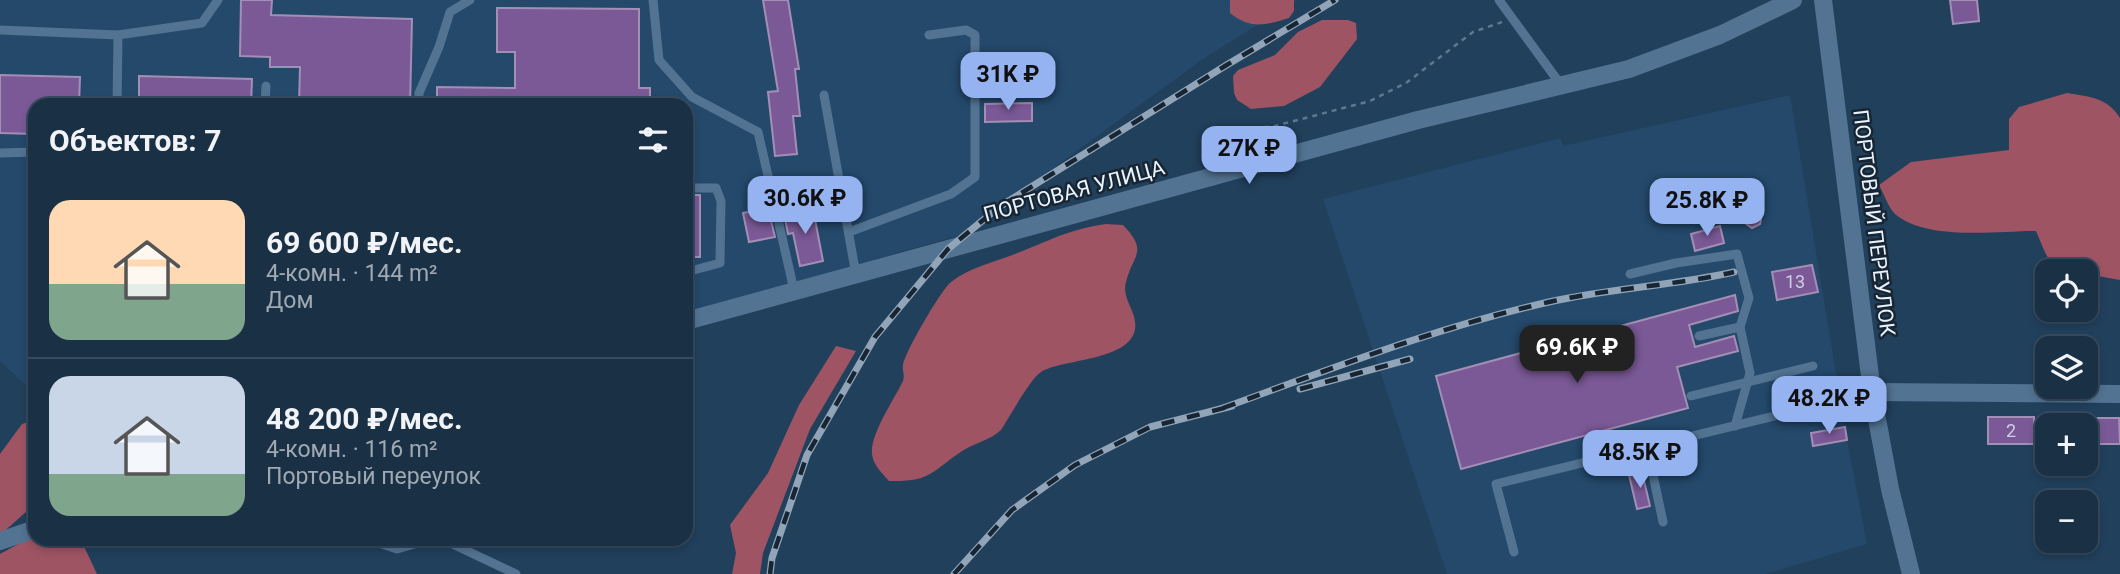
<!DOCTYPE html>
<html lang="ru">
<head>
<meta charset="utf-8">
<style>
	:root { --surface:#193045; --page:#263c50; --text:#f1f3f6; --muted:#9fa9b3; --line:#374b5e; --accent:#95b2f1 }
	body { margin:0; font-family:Roboto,sans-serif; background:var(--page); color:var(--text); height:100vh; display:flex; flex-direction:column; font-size:26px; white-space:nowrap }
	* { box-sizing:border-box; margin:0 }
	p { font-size:23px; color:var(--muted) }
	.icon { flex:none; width:38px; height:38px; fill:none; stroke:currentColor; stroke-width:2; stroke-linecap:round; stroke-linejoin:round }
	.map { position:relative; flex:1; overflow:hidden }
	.panel { position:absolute; left:28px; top:98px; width:665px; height:448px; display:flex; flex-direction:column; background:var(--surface); border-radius:21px; box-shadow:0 4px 10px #0003,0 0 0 2px var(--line) }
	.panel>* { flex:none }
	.controls { position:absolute; left:2035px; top:259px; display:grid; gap:14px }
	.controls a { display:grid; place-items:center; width:63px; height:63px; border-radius:14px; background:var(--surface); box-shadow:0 4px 10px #0003,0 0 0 2px var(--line); font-size:35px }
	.price { position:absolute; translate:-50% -60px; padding:0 16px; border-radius:14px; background:var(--accent); color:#111; font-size:23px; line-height:46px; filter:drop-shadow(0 2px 4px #0008) }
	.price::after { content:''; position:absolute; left:50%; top:42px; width:21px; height:16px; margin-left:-10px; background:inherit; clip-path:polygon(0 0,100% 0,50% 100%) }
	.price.on { background:#222; color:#fff }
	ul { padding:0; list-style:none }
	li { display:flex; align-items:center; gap:21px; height:175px; padding:0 21px }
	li+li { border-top:2px solid var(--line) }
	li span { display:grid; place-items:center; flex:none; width:196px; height:140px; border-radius:21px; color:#555 }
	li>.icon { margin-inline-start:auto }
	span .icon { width:84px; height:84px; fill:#fffc; stroke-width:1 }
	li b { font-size:30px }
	h2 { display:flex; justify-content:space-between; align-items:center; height:84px; padding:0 21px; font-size:30px }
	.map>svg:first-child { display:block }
	.built { fill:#24496b }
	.forest { fill:#9e5463 }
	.building { fill:#7a5996; stroke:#a38eb6; stroke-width:2 }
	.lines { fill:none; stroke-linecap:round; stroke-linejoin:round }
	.path { stroke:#5f788e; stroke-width:2.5; stroke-dasharray:5 5; stroke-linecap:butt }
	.lane { stroke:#527392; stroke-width:9 }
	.street { stroke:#527392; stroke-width:18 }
	.rail-casing { stroke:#92a5b8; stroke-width:7 }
	.rail { stroke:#182532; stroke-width:4.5; stroke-dasharray:13; stroke-linecap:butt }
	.labels { text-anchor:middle; stroke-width:5; stroke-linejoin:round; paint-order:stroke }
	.number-label { font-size:18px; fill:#cdcde5 }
	.street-label { font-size:21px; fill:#e9f4ff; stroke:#182532 }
</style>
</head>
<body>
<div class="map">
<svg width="2120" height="574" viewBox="0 0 2120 574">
	<rect width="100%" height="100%" fill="#21405c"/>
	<g class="built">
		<polygon points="0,0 1297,0 1203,59 963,234 686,314 686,105 35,105 35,394 0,361"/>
		<polygon points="1790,95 1847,440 1867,544 1765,574 1447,574 1323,199 1561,138 1563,146"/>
	</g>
	<g class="forest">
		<path d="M1230 0H1294V11L1289 18C1266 25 1251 30 1230 13Z"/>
		<polygon points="1322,20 1348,20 1356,23 1357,39 1320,87 1284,106 1251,109 1237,100 1234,93 1233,76 1238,70 1275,55 1298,32"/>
		<path d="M2067 93C2090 97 2107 97 2120 118V280L2086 274V271C2048 271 2050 263 2036 231 1996 231 1927 241 1895 214 1888 207 1884 194 1879 185L1911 162 2009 150V119L2019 107Z"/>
		<path d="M1106 224 1123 225C1149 252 1133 254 1126 282 1121 299 1138 312 1135 329 1130 361 1061 359 1041 372 1030 379 1009 418 1001 430 990 440 975 443 962 451 931 472 931 482 889 481 882 473 873 465 872 454 870 434 894 400 903 381 905 374 902 372 903 365 905 352 941 290 951 282 969 268 994 262 1015 254 1049 241 1069 229 1106 224Z"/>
		<polygon points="836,346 856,351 810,429 763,553 760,574 732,574 736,553 730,525 768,473 799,405"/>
		<polygon points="35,420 35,504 0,535 0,454 22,424"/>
		<polygon points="31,537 81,540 97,574 0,574 0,554"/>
	</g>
	<g class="building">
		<polygon points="241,0 272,0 271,15 412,19 410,105 299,105 300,67 270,67 270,57 240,56"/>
		<polygon points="763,0 788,0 799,69 795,69 800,116 793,116 797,154 775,156 768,92 778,91"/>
		<polygon points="1950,0 1977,0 1979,21 1953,24"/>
		<polygon points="497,8 639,9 639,88 650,88 650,105 437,105 437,87 515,88 515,52 497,52"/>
		<polygon points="0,75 80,77 79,105 35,105 35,134 0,133"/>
		<polygon points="139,76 252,79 251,105 139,105"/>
		<polygon points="1032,103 1032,121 985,122 985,104"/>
		<rect x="686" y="195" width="14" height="62"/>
		<polygon points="768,208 775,237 749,242 743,213"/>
		<polygon points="813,209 823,261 800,266 793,233 788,234 784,214"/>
		<polygon points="1753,211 1760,215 1761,220 1760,224 1752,228 1745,223 1743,213"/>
		<polygon points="1720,226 1724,243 1695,251 1691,234"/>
		<polygon points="1812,265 1818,292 1777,300 1772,272"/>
		<polygon points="1735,295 1738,311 1689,325 1695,347 1734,336 1738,351 1677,367 1688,408 1461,469 1436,376"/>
		<rect x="1988" y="417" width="46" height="27"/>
		<polygon points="2086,418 2119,418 2120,444 2086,444"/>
		<polygon points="1845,427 1847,440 1813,446 1811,433"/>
		<polygon points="1642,472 1650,506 1637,509 1629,475"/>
	</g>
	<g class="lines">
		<polyline class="path" points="1204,134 1275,126 1370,101 1406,83 1473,32 1502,22"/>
		<g class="lane">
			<polyline points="653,0 659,60 692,97 758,132 794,290"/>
			<polyline points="1499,0 1561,85"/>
			<polyline points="0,30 118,35"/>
			<polyline points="824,95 856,275"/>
			<polyline points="117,105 118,35 202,23 218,0"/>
			<polyline points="265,105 266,86"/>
			<polyline points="419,105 419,93 439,47 450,12 470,0"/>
			<polyline points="0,153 35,152"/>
			<polyline points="686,188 716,188 721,201 720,263 694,270 686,270"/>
			<polyline points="849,232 951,194 975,177 975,35 966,30 929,35"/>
			<polyline points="1630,274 1676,263 1737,254 1749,298 1740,327 1750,373 1735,426"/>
			<polyline points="1699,336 1740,327"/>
			<polyline points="1691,396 1813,366"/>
			<polyline points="1647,447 1663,522"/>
			<polyline points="367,539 397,549 432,539"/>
			<polyline points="442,539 516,574"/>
			<polyline points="1514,552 1496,484 1872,392"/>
		</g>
		<g class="street">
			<polyline points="1823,0 1872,392 1890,489 1911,574"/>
			<polyline points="686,321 1418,120 1629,69 1720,35 1793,0"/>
			<polyline points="1872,392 2120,394"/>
			<polyline points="0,541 35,529"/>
		</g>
		<defs>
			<g id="rail">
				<polyline points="1300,389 1410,359"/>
				<path d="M1223 408C1331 369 1437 327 1549 302 1610 288 1673 286 1734 272"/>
				<polyline points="770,574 772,558 807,455 875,337 948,249 999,207 1225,66 1335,0"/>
				<polyline points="954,574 1012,510 1075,465 1150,427 1232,406"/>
			</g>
		</defs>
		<use href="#rail" class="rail-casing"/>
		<use href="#rail" class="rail"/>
	</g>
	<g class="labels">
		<g class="number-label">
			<text x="1795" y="288">13</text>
			<text x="2011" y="437">2</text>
		</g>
		<g class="street-label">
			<text transform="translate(1074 191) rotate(-15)" y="7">ПОРТОВАЯ УЛИЦА</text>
			<text transform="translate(1874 223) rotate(83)" y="7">ПОРТОВЫЙ ПЕРЕУЛОК</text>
		</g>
	</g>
</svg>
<div class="controls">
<a><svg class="icon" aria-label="locate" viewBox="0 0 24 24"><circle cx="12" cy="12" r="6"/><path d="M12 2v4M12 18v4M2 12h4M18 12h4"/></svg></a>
<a><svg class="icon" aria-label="layers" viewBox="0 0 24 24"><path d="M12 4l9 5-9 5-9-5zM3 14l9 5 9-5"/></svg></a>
<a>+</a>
<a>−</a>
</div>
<b class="price" style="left:1008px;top:112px">31K ₽</b>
<b class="price" style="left:1249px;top:186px">27K ₽</b>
<b class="price" style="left:805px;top:236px">30.6K ₽</b>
<b class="price" style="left:1707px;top:238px">25.8K ₽</b>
<b class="price on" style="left:1577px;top:385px">69.6K ₽</b>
<b class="price" style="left:1829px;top:436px">48.2K ₽</b>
<b class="price" style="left:1640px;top:490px">48.5K ₽</b>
<section class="panel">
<h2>Объектов: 7<svg class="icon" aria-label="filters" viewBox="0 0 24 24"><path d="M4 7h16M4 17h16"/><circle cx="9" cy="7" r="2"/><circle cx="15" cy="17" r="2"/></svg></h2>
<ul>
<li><span style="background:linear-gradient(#ffd9b3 60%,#7fa58c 0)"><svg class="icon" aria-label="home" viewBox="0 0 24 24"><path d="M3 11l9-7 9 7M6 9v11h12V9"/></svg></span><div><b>69 600 ₽/мес.</b><p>4-комн. · 144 m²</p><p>Дом</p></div></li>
<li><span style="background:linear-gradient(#c9d6e8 70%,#7fa58c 0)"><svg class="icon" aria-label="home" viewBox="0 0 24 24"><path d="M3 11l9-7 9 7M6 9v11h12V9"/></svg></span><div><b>48 200 ₽/мес.</b><p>4-комн. · 116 m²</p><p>Портовый переулок</p></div></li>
</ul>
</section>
</div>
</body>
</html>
